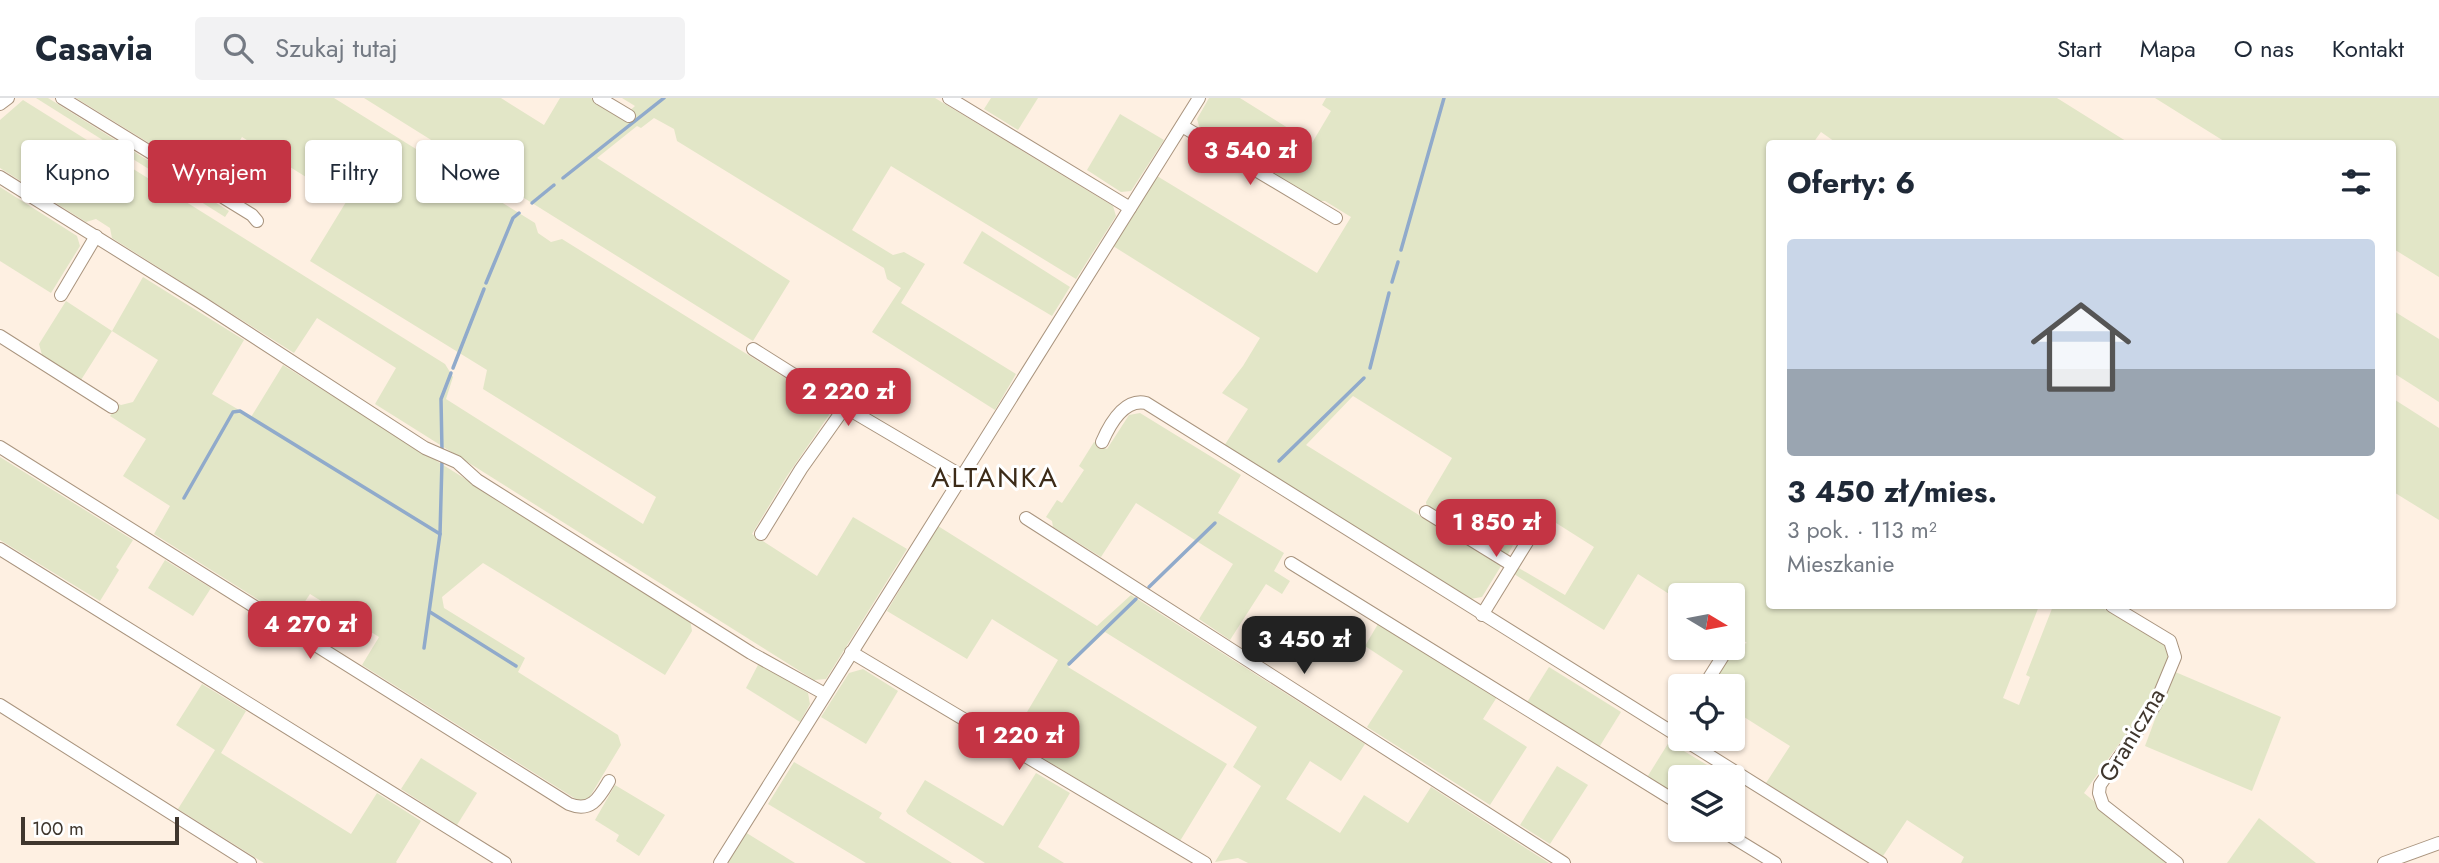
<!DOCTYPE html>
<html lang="pl">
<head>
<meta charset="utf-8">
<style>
	:root { --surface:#fff; --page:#f2f2f3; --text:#1f2937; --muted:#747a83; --line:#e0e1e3; --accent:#c43444 }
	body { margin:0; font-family:Jost,sans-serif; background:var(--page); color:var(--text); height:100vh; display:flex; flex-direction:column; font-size:26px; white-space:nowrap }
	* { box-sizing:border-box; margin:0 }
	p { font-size:23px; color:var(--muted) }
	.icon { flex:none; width:38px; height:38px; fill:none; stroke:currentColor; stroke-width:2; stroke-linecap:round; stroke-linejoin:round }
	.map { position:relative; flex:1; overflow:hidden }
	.drawer { position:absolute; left:1766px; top:42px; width:630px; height:469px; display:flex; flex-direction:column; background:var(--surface); border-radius:7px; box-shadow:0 2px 5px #0004 }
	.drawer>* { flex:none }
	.guide { position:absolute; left:21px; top:42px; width:665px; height:63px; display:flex; gap:14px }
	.needle { width:46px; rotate:100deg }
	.fabs { position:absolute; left:1668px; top:485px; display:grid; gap:14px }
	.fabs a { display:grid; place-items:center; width:77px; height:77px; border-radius:7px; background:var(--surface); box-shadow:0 2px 5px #0004; font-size:35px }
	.scale { position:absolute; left:21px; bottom:18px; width:158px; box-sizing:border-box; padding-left:7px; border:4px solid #3f362d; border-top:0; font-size:19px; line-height:24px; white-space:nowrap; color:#3f362d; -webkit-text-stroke:5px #fff; paint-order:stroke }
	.price { position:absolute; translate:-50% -60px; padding:0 16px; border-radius:14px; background:var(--accent); color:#fff; font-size:23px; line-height:46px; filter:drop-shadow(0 2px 4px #0008) }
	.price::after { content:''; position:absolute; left:50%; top:42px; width:21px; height:16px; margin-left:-10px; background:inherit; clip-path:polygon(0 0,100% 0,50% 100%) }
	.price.selected { background:#222; color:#fff }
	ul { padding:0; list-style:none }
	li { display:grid; align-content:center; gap:14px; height:371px; padding:0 21px }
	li+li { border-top:2px solid var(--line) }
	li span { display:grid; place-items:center; height:217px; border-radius:7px; color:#555 }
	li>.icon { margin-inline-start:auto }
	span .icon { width:126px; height:126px; fill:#fffc; stroke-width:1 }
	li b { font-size:30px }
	h2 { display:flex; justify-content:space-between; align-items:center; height:84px; padding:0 21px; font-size:30px }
	.chip { padding:0 24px; border-radius:7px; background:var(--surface); box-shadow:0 2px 5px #0004; font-size:24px; line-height:63px }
	.chip.selected { background:var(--accent); color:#fff }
	header { display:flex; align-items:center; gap:42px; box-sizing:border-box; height:98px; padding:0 35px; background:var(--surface); border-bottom:2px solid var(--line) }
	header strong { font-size:33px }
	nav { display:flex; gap:38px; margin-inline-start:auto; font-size:24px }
	.search { width:490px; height:63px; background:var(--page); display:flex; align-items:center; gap:18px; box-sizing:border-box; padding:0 24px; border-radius:7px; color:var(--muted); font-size:26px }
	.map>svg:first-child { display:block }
	.green { fill:#e2e6c7 }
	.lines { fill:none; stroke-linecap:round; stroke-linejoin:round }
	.stream { stroke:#90aacb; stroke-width:3.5 }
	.minor-casing { stroke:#a9947e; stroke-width:14 }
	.minor { stroke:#fff; stroke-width:12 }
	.labels { text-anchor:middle; stroke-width:6; stroke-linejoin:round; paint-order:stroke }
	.street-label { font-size:24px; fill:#3f362d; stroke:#fff }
	.quarter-label { font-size:28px; letter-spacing:2px; fill:#3c2b18; stroke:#fff }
</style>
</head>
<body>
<header>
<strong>Casavia</strong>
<div class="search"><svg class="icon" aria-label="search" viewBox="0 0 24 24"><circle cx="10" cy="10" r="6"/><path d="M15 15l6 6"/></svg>Szukaj tutaj</div>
<nav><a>Start</a><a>Mapa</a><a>O nas</a><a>Kontakt</a></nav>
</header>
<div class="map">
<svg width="2439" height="765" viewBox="0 0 2439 765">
	<rect width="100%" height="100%" fill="#fef0e2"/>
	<g class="green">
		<polygon points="36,0 48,0 229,113 225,119"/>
		<polygon points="76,0 334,0 535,125 538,135 551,144 562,141 827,306 829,317 787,378 752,436 817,478 853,419 907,451 826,581 814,582 375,306 396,270 317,220 294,255 112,140 110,130 96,121 86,124 0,70 0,22 23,2 445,266 453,279 446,301 643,426 656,399 483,291 487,272 310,163 346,104 242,39 214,85"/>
		<polygon points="364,0 501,0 544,27 560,0 591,0 623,19 635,8 622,0 935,0 1113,108 1116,118 1076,181 891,68 852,132 893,157 904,154 925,166 901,205 1016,276 995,312 872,234 901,190 887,181 884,170 677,43 674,31 654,20 641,30 637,28 597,60 790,183 753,243"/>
		<polygon points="991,0 1038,0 1018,32 984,11"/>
		<polygon points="1209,0 1240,0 1312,45 1331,13 1322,7 1326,0 2057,0 2129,45 1838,46 1821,34 1813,45 1769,46 1769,508 1852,508 1856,510 1857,508 2039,508 2003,600 2019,607 2030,579 2026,577 2053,508 2099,508 2166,547 2170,561 2159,590 2084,695 2170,765 1961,765 1964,759 1907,722 1883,758 1766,685 1790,648 1733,612 1732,588 1712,588 1736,548 1747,545 1733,535 1732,497 1680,497 1680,503 1638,476 1604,532 1514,476 1517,469 1565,497 1594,449 1534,411 1508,456 1502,457 1427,411 1426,404 1452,360 1353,298 1306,347 1501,468 1482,499 1470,501 1224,348 1248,311 1222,295 1243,268 1260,240 1113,148 1157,78 1317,175 1351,119 1325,103 1314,103 1200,31 1197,21"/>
		<polygon points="2155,0 2439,0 2439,179 2392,150 2392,46 2227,45"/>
		<polygon points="1120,16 1164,42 1131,93 1121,94 1087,72"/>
		<polygon points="0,89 77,138 80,148 51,195 0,163"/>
		<polygon points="982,133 1070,189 1052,218 963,165"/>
		<polygon points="143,179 244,242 212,296 251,319 283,267 690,521 692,533 665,577 483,465 442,499 444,510 525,560 518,574 618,637 621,647 589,700 579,703 362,567 379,539 310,496 292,523 154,436 170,408 123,378 146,341 110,318 119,306 121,307 133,304 158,262 112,233 81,282 42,257 39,246 66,203 112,233"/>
		<polygon points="2392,212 2439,241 2439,304 2392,274"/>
		<polygon points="2392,300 2439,330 2439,422 2392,393"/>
		<polygon points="1140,315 1241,377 1218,415 1284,455 1274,473 1290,483 1282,496 1266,486 1230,542 1199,521 1233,466 1136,405 1101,459 1053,429 1052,423 1046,419 1057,402 1062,405 1084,372 1079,368 1094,344 1107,351 1129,317"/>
		<polygon points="0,359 133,442 116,469 119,472 100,503 0,442"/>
		<polygon points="938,428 1097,528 1131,497 1365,646 1341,683 1310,663 1286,701 1340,735 1364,697 1408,725 1431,689 1549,765 1248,765 1238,760 1215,764 1261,688 1233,669 1257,629 1105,534 1068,569 1227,666 1180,743 1011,641 1058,562 992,521 967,561 887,513"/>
		<polygon points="165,462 211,490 193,518 148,490"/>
		<polygon points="1378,526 1497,599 1483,621 1527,649 1490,707 1367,629 1403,573 1365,548"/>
		<polygon points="759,565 808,595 810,606 800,624 746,590"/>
		<polygon points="1549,569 1621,614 1598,651 1526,606"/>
		<polygon points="863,571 898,593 866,646 821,619 849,575"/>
		<polygon points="2173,573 2281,619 2252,693 2145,648"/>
		<polygon points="202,586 246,613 221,655 351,736 377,695 421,723 396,764 397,765 264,765 178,711 215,652 176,627"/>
		<polygon points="1669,644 1717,673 1714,679 1680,679 1680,702 1646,681"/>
		<polygon points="421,660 477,695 457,727 401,691"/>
		<polygon points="794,664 882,715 879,720 952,765 866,765 768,706"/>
		<polygon points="1557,668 1588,687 1550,746 1520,727"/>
		<polygon points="1036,675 1070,695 1038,749 1064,765 985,765 908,716 906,713 925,682 1003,728"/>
		<polygon points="615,687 665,717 639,758 616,743 619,737 595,722"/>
		<polygon points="2259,720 2316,765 2227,765"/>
		<polygon points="745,734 795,765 726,765"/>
	</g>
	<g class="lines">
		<g class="stream">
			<polyline points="563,80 664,0"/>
			<polyline points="532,105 554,87"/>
			<polyline points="1401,152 1444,0"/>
			<polyline points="1392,184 1398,164"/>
			<polyline points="486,185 513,120 519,115"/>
			<polyline points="453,270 484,191"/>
			<polyline points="1370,270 1389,195"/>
			<polyline points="442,353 441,301 451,275"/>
			<polyline points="1279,363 1364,280"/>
			<polyline points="184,400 233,314 240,313 440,436"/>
			<polyline points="1149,489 1215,425"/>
			<polyline points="430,514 516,568"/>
			<polyline points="424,550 440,436 442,363"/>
			<polyline points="1069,566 1136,501"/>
		</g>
		<defs>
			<g id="minor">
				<polyline points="62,0 252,117 257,123"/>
				<polyline points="599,0 629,18"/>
				<polyline points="949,0 1130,110"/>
				<polyline points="0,6 8,0"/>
				<polyline points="1182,28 1336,120"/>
				<polyline points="0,79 202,205 425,350 457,364 477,382 751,555 825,596"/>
				<polyline points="61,197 96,138"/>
				<polyline points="0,238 112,309"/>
				<polyline points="753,251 845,309 962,378"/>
				<path d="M1102 344C1109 328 1124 300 1146 305L1881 765"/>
				<path d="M0 349 569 706C591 715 599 700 609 683"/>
				<polyline points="1426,414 1512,467"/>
				<polyline points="1026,420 1564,765"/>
				<polyline points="761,436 801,371 845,309"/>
				<polyline points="0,451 505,765"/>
				<polyline points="1291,465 1680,706"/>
				<polyline points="2112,508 2170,543 2175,559 2155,607 2100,687 2099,695 2103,707 2177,765"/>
				<polyline points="1482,517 1540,423"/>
				<polyline points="851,554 1205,765"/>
				<polyline points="1704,588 1728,550"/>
				<polyline points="0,607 250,765"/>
				<polyline points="1721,732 1775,765"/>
				<polyline points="720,765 1199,0"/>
				<polyline points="2384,765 2439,745"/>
			</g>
		</defs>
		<use href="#minor" class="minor-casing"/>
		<use href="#minor" class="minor"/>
	</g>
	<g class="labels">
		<g class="street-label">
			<text transform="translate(2132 637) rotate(-59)" y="8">Graniczna</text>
		</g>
		<g class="quarter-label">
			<text x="995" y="389">ALTANKA</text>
		</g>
	</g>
</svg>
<div class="fabs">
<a><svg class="needle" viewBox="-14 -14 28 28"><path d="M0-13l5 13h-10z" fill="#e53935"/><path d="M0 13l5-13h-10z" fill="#747a83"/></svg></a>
<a><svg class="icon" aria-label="locate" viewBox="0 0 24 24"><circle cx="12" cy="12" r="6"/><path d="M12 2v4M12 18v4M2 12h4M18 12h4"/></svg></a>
<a><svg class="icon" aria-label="layers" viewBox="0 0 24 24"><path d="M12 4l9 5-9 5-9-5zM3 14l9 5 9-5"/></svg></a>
</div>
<div class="scale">100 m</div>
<b class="price" style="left:1250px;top:89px">3 540 zł</b>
<b class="price" style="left:848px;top:330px">2 220 zł</b>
<b class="price" style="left:1496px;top:461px">1 850 zł</b>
<b class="price" style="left:310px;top:563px">4 270 zł</b>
<b class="price selected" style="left:1304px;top:578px">3 450 zł</b>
<b class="price" style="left:1019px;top:674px">1 220 zł</b>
<div class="guide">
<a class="chip">Kupno</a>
<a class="chip selected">Wynajem</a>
<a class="chip">Filtry</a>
<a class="chip">Nowe</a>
</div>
<section class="drawer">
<h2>Oferty: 6<svg class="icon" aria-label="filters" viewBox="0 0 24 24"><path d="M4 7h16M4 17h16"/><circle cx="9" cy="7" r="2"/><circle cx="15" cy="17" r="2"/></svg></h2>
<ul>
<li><span style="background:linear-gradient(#c9d6e8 60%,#9aa5b1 0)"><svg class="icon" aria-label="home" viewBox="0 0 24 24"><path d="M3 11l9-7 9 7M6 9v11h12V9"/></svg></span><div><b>3 450 zł/mies.</b><p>3 pok. · 113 m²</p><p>Mieszkanie</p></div></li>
</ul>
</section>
</div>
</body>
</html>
